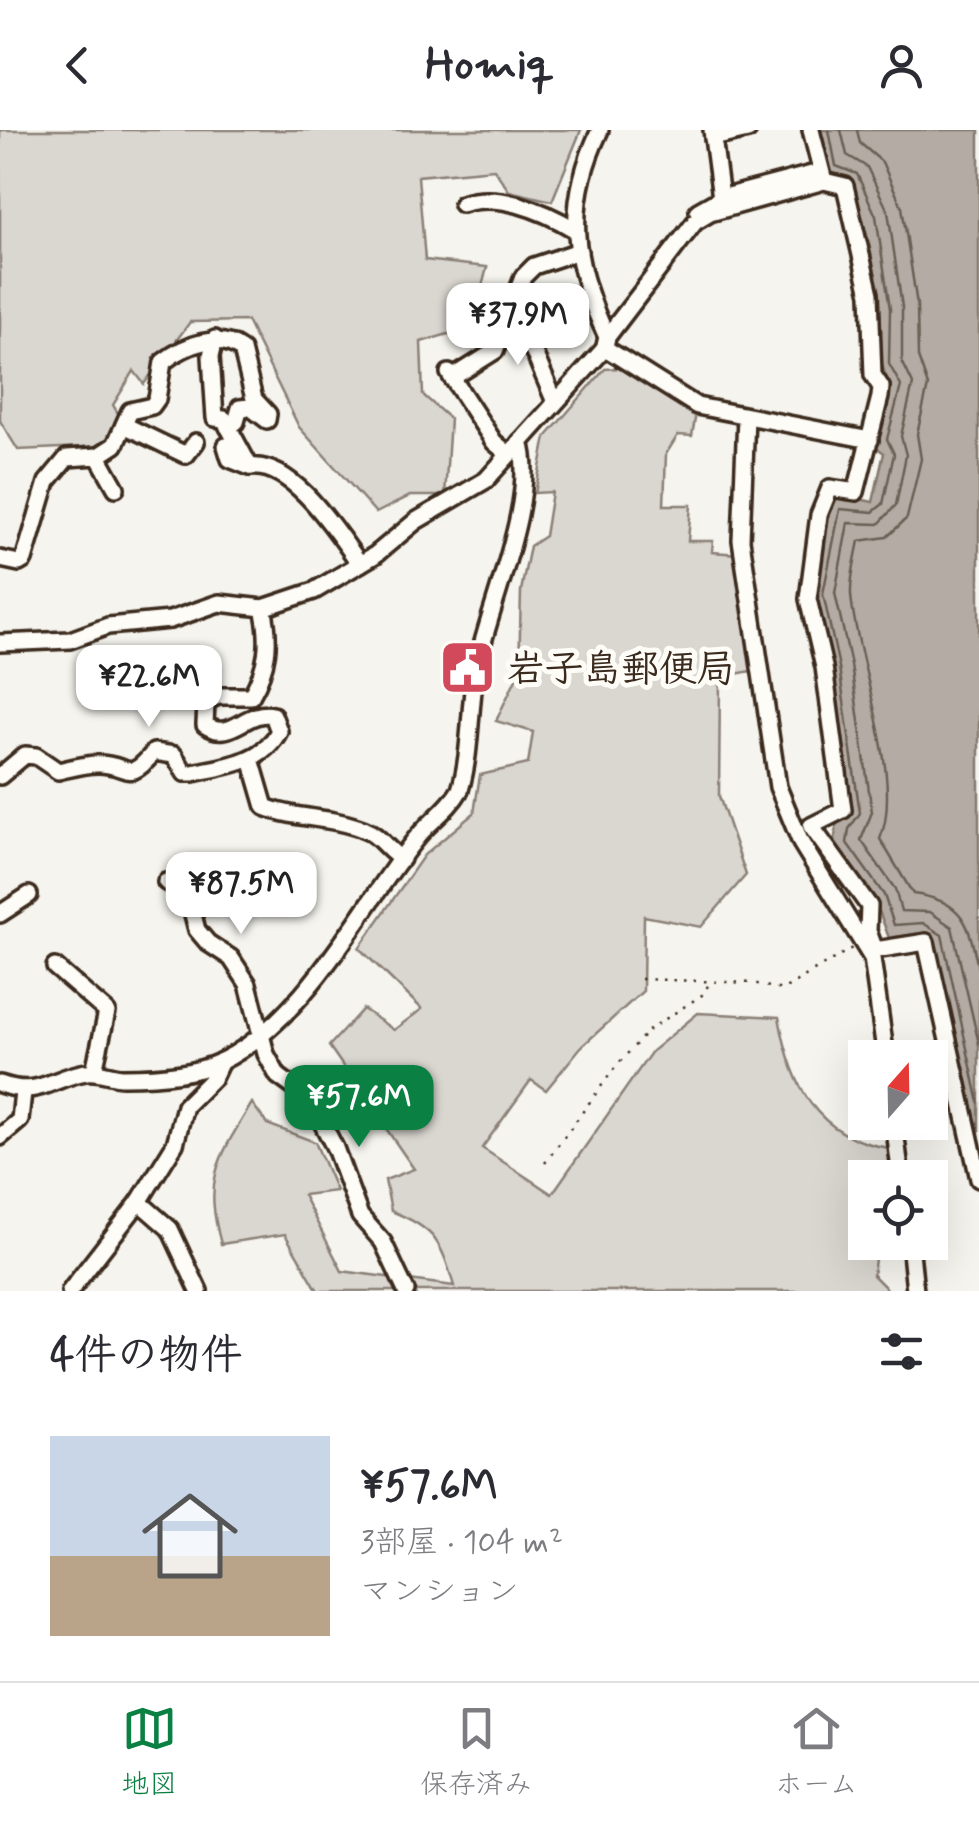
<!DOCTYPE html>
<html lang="ja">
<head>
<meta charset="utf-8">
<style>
	:root { --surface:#fff; --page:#f2f2f3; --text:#2b2b33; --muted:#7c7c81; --line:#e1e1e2; --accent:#0b8043 }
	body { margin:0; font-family:Mynerve,"Klee One",sans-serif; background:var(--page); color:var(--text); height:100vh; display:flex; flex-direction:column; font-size:38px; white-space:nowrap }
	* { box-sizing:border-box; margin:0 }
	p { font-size:32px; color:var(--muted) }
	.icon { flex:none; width:55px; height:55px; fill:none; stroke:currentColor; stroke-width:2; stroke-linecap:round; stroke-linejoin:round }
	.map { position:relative; height:1161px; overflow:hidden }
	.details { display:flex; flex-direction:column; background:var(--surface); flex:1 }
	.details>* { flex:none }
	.needle { width:65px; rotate:20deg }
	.tools { position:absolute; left:848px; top:910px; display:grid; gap:20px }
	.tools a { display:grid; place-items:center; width:100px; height:100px; border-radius:0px; background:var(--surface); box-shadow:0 10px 40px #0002; font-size:50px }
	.price { position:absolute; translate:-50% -85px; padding:0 22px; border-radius:20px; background:#fff; color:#222; font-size:32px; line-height:65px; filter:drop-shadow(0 2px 5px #0008) }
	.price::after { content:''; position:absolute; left:50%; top:60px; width:30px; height:22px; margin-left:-15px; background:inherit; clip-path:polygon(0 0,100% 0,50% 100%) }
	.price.on { background:var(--accent); color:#fff }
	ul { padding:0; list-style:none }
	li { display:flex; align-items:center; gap:30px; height:250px; padding:0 50px }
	li span { display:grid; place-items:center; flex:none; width:280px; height:200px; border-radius:0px; color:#555 }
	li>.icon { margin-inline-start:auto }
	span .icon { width:120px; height:120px; fill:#fffc; stroke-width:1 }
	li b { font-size:42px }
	h2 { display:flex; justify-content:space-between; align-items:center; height:120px; padding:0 50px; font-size:42px }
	header { display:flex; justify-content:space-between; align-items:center; height:130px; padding:0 50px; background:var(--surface); font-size:45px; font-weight:700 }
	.dock { display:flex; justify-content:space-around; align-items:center; height:140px; border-top:2px solid var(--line); background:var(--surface); font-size:28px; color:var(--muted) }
	.dock a { display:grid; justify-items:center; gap:5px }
	.dock .on { color:var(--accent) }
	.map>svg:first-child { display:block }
	.green { fill:#dad6d0; stroke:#8a8077; stroke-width:2.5 }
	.water { fill:#b4aca4; stroke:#84786e; stroke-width:2.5 }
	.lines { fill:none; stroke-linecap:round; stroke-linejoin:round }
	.shore { stroke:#6b5e54; stroke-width:2.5 }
	.minor-casing { stroke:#3b2a1e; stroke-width:22 }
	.path { stroke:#3b2a1e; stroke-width:2.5; stroke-dasharray:2.5 8; stroke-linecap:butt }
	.minor { stroke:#fdfcf7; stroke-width:15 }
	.labels { text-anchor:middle; stroke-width:10; stroke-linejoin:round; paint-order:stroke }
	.poi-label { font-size:38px; font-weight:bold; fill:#3b2a1e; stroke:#fdfcf7; text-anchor:start }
</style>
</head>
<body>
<header><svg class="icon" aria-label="back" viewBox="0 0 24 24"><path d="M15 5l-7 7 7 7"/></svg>Homiq<svg class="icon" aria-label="person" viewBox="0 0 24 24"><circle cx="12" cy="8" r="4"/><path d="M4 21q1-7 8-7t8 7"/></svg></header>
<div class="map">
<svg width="979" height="1161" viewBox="0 0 979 1161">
	<rect width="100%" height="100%" fill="#f5f4ee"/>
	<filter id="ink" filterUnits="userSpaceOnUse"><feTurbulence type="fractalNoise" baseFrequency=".01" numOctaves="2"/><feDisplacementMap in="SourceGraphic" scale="20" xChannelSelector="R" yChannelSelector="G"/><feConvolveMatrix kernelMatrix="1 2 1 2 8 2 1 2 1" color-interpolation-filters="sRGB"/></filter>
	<g filter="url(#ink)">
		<g class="green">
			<polygon points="0,0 581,0 552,71 509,61 494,39 418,46 425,130 487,137 472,197 421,212 423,265 450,289 445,366 410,366 376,383 299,297 247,191 190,192 144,254 134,241 113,275 122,290 104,316 18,320 0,291"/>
			<path d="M634 237 697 277 692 306 678 305 666 324 664 375H691L688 411H713L712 422 739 424 756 540 720 547 719 666 746 745 701 797 644 786 643 861 581 917 546 960 531 950 482 1018 552 1064 652 921 698 883 779 887C791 954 815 1007 889 1018L894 1047 865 1048V1112L877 1113 873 1145 889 1161H318L285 1104 221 1114C203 1048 218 1029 252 973L267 994 315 1012 336 1061 303 1065 342 1141 454 1156C441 1112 435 1098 391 1081L385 1050 414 1039 329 916 363 879 394 900 422 879 359 818 424 725 474 683 480 645 528 634 533 602 496 591 519 542 521 461 530 416 545 406 552 362 535 363 546 307 605 239Z"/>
		</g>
		<path class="water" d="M818 0H979V1021L933 809 922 803 889 808 875 770 834 715 837 691 850 686 843 623 812 464 824 394 835 364 873 372 884 323 875 316 891 255C875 232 883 208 880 180 874 132 867 94 849 50L828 47Z"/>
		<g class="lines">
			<g class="shore">
				<polyline points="829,0 836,36 857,44 876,86 890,179 889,234 901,256 887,309 894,324 883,374 873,382 840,379 823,464 839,537 860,683 849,699 847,713 884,765 894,795 923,793 942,805 979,973"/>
				<polyline points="841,0 847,25 867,37 888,81 902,177 902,231 913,254 901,306 906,325 896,375 879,394 848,393 835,463 851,535 872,682 861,710 895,759 901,781 930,782 952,797 979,914"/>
				<path d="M857 0 860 13 882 32 902 77 917 175 918 227 928 256 917 304 921 329 907 388 887 407 859 411C856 427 850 448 851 465 856 530 905 650 880 709L913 764C967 771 969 796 979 843"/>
			</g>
			<defs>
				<g id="minor">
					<path d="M600 0C564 75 572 133 607 207L605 216"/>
					<polyline points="712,0 721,68"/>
					<polyline points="811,0 824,51"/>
					<polyline points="713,8 748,0"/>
					<path d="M462 74C498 62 542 80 574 99"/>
					<polyline points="698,81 721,68 812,44"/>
					<polyline points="509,184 524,199 555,272"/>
					<polyline points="607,207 695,92 710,83 824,51 845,56 870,164 873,245 881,257 880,267 856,362 830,358 819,385 808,469 824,537 843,680 811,696 869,776 868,801 875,820 926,812 979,1049"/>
					<path d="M215 209 211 226 215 288 224 289 250 337C293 331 338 404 360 434"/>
					<polyline points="449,243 494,312 507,323"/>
					<polyline points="452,248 495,221 523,147 534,136 579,121"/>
					<polyline points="746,287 741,410 778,657 801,713 872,828 886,928"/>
					<polyline points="124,295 186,325 196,312"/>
					<polyline points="226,316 230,329 250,337"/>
					<path d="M98 326 115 315 130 281 152 276 157 269 163 232C186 214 218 202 242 220L254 269 268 284 267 290 250 277 240 278 236 292 228 297"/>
					<polyline points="0,429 19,433 24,430 47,352 67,328 98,326 116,358"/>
					<polyline points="0,513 70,510 108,496 170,490 219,473 263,478 314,461 375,425 416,391 486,350 605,218 697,276 870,310"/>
					<path d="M251 629 265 677C297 690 332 686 365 700 380 705 388 722 402 729"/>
					<path d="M0 646 25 625 36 626 58 641C71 638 85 634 98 634 130 634 127 655 154 622L174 625 185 643H193C224 636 263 633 279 601L273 585C245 579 232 613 205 595L206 572 218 566H251C268 537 271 511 263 478"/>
					<polyline points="166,752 188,765 197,800 208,813 231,828 248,854 266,924 278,946 310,969 335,1018 360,1086 383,1112 406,1161"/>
					<polyline points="0,784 29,765"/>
					<polyline points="55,837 107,882 94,941"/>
					<path d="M0 954C41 968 50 948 86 942 99 940 111 947 123 947 154 947 192 945 220 932 306 890 358 781 414 711 428 692 448 681 460 660 471 624 469 583 475 545 485 485 539 369 520 312"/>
					<polyline points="894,992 901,1048"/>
					<polyline points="0,1007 20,990 23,962"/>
					<polyline points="139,1072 170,1099 199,1161"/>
					<polyline points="910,1112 915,1161"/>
					<polyline points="70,1161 139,1072 175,1014 185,976 213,948 221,931"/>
				</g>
			</defs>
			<use href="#minor" class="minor-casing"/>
			<g class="path">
				<polyline points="641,849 753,853 782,860 852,818"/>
				<polyline points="545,1033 617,935 650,899 705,863 709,852"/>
			</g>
			<use href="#minor" class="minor"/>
		</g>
	</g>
	<defs>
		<symbol id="civic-square" viewBox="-11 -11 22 22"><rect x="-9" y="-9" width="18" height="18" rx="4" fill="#d1495b" stroke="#fdfcf7"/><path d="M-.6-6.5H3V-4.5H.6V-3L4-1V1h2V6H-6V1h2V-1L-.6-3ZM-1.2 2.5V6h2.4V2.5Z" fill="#fff"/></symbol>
	</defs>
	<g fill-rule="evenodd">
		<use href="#civic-square" x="436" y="506" width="63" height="63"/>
	</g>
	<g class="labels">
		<g class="poi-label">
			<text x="507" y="551">岩子島郵便局</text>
		</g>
	</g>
</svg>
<div class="tools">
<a><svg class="needle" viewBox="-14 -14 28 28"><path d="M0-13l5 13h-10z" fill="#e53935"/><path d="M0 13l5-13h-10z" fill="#7c7c81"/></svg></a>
<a><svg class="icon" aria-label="locate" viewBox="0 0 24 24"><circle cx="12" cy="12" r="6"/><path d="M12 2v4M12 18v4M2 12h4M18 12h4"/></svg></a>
</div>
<b class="price" style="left:518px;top:238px">¥37.9M</b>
<b class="price" style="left:149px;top:600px">¥22.6M</b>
<b class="price" style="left:241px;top:807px">¥87.5M</b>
<b class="price on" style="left:359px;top:1020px">¥57.6M</b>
</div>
<section class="details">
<h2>4件の物件<svg class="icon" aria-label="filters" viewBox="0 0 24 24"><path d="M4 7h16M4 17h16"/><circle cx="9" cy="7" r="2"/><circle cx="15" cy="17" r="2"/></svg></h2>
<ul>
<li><span style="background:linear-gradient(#c9d6e8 60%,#b9a48a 0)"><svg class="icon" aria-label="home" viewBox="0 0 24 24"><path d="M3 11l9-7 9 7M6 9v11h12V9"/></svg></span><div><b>¥57.6M</b><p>3部屋 · 104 m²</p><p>マンション</p></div></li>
</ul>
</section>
<nav class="dock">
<a class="on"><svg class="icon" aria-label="map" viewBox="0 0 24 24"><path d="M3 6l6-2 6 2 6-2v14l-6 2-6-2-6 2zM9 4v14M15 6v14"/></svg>地図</a>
<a><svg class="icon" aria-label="saved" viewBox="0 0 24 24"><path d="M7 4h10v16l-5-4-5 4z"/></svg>保存済み</a>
<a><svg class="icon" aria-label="home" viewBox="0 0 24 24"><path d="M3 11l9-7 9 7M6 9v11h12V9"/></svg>ホーム</a>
</nav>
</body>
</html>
